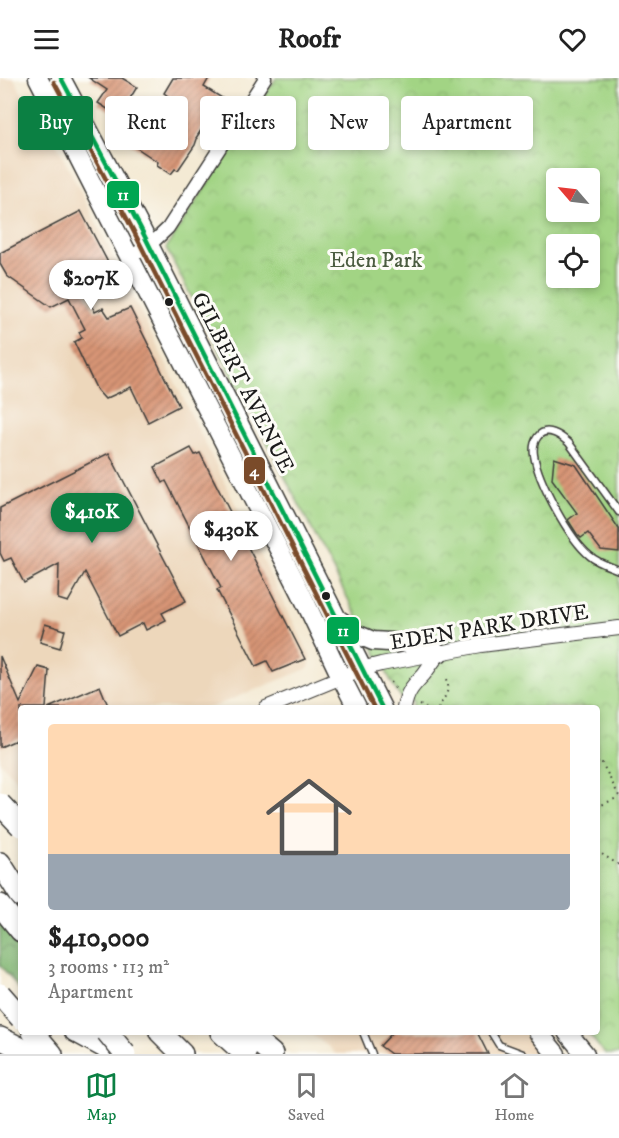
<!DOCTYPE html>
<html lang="en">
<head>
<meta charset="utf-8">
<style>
	:root { --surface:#fff; --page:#f6f6f6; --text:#222; --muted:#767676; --line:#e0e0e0; --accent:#0b8043 }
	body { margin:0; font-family:"IM FELL DW Pica",serif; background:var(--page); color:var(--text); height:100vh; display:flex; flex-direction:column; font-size:22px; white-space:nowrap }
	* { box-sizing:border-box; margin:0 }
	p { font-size:20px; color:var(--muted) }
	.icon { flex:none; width:33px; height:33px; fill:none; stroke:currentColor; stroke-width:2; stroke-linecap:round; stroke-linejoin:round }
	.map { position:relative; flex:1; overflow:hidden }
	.drawer { position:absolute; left:18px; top:627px; width:582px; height:330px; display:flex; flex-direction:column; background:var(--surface); border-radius:6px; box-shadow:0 3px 9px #0003 }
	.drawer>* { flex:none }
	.banner { position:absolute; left:18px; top:18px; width:584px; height:54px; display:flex; gap:12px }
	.needle { width:39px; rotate:298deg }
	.tools { position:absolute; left:546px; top:90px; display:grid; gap:12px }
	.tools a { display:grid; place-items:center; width:54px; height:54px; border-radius:6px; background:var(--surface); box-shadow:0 3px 9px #0003; font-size:30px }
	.price { position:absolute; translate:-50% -51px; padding:0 14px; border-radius:21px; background:#fff; color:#222; font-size:20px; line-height:39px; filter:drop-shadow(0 2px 3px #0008) }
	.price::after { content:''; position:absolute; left:50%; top:36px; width:18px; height:14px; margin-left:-9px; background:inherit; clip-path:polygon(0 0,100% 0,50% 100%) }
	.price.current { background:var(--accent); color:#fff }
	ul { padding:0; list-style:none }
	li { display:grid; align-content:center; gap:12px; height:318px; padding:0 30px }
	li+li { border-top:2px solid var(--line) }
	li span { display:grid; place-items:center; height:186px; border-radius:6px; color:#555 }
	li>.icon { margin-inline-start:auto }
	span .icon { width:108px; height:108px; fill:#fffc; stroke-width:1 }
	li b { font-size:26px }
	.pill { padding:0 21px; border-radius:6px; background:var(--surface); box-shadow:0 3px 9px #0003; font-size:21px; line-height:54px }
	.pill.current { background:var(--accent); color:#fff }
	header { display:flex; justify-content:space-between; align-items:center; height:78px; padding:0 30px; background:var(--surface); font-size:27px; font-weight:700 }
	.menu { display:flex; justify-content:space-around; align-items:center; height:84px; border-top:2px solid var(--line); background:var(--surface); font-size:16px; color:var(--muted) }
	.menu a { display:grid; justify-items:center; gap:3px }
	.menu .current { color:var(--accent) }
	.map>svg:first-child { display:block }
	.built { fill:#edd7bb }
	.forest { fill:url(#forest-crowns); stroke:#4e6947; stroke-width:1.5 }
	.park { fill:url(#park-crowns); stroke:#5f7850; stroke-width:1.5; fill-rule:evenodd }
	.building { fill:url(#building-hatch) }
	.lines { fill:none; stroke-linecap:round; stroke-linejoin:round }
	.service-casing { stroke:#3c3b38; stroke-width:9 }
	.minor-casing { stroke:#3c3b38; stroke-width:15 }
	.tertiary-casing { stroke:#3c3b38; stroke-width:16 }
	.primary-casing { stroke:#3c3b38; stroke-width:21 }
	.motorway-casing { stroke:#3c3b38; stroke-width:24 }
	.path { stroke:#3c3b38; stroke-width:2; stroke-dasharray:1.5 4.5; stroke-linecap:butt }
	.service { stroke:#fff; stroke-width:6 }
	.minor { stroke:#fff; stroke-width:12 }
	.tertiary { stroke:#fff; stroke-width:14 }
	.primary { stroke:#fff; stroke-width:18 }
	.motorway { stroke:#fff; stroke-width:21 }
	.motorway-bridge-casing { stroke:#3c3b38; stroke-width:24; stroke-linecap:butt }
	.motorway-bridge { stroke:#fff; stroke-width:21 }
	.bus-1-casing { stroke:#fdfcf7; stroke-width:9 }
	.bus-2-casing { stroke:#fdfcf7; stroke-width:9 }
	.bus-1 { stroke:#00a651; stroke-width:4.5 }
	.bus-2 { stroke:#7a4b2a; stroke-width:4.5 }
	.bus-dot { fill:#1c1c1c; stroke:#fdfcf7; stroke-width:2 }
	.labels { text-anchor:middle; stroke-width:6; stroke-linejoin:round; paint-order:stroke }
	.park-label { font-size:22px; fill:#4b5c40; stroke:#fdfcf7 }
	.street-label { font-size:22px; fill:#1c1c1c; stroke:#fdfcf7 }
	.line-badge { stroke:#fdfcf7; stroke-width:2 }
	.badge-label { font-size:16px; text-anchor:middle; font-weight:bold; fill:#fff }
</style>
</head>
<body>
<header><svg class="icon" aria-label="menu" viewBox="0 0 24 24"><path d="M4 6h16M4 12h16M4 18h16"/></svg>Roofr<svg class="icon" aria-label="heart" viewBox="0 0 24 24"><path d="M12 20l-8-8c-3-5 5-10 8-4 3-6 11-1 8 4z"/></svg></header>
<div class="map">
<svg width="619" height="976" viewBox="0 0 619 976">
	<defs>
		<pattern id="forest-crowns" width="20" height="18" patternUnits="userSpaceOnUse" patternTransform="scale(1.5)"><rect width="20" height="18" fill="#81b672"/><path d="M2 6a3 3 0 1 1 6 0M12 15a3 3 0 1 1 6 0" fill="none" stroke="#69935d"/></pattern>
		<pattern id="park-crowns" width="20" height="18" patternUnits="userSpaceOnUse" patternTransform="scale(1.5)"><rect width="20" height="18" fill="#a2d484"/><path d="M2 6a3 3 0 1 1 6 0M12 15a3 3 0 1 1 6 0" fill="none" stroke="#8bb571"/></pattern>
		<pattern id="building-hatch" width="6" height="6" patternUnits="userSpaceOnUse" patternTransform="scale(1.5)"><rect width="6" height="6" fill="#d89576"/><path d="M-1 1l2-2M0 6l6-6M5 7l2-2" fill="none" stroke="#ae7960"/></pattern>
	</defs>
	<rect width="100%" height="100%" fill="#fdfcf7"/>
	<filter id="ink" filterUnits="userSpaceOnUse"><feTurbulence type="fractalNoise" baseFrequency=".0167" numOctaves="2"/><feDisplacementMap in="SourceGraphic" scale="12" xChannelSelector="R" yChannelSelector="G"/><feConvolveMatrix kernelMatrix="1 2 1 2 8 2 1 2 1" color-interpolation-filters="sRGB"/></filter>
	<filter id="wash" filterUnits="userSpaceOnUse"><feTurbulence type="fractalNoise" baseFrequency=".008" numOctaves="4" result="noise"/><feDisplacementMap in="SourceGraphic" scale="24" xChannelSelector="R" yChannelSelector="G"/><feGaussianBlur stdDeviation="1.35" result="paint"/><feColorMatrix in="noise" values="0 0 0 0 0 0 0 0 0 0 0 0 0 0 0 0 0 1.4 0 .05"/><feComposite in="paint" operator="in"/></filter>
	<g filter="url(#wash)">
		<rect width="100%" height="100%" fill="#f4ead4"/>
		<g class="built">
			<polygon points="0,0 14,0 47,64 55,63 107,166 311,580 309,590 210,630 21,630 21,706 0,684"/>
			<polygon points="308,954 524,954 541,976 335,976 329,969"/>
		</g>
		<polygon class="forest" points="0,840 21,867 21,913 0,887"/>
		<path class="park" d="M276 0H619V976H605L587 954H597V630H412L414 624 401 619 398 616 372 567 375 553 365 551 361 546 166 170ZM556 100H590V134H556ZM556 166H590V200H556Z"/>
		<g id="blocks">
			<g class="building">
				<polygon points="89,0 122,0 137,9 129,22 159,41 172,21 164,15 173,0 209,0 204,9 222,20 196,60 197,61 195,67 178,92 175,91 171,96 157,87 158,84 113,54 122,40 98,25 107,12"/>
				<polygon points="81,133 114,196 84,212 95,234 103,230 109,239 130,230 179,328 148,344 131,309 105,321 97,312 74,264 82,260 79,254 85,251 69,220 51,229 7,198 0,186 0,175"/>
				<polygon points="191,370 195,377 200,375 305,581 273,594 267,583 256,588 217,512 221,510 166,403 163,405 155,389"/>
				<polygon points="109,375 186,523 162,535 166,542 146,552 143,545 118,558 85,494 68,524 58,521 59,486 24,505 11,480 4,483 0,475 0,430"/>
				<polygon points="554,380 576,387 619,451 619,474 601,472 588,455 581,460 577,456 568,442 577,435 552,401"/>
				<polygon points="45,546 65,552 60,570 40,564"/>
				<polygon points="0,578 20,625 38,589 49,592 46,630 21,630 21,660 0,669"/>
				<polygon points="100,608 109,630 48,630"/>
				<polygon points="393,954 477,954 488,976 391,976 380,968"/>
			</g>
		</g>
	</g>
	<g filter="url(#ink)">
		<use href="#blocks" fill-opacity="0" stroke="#3c3b38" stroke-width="1.5"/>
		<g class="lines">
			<defs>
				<g id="service">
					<path d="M619 434 569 365C564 361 560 357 554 355 539 349 532 364 534 377 538 403 569 461 590 478 598 485 609 488 619 492"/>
					<polyline points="363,954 372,976"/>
					<polyline points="491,954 499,967 523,976"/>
				</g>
				<polyline id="minor" points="130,178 149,168 168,150 265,0"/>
				<g id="tertiary">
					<polyline points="266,630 361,591 381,586 481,567 619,550"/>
					<path d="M404 630C407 613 413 608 424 596 429 589 434 582 439 575"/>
				</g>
				<g id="primary">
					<polyline points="38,0 301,515 341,599 357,630"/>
					<polyline points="61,0 140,149 382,630"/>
					<polyline points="341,543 356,556 373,563 421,566 439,575"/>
					<polyline points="74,954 114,976"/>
					<polyline points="538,954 556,976"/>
					<polyline points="567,954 585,976"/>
				</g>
				<g id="motorway">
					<polyline points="0,785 21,818"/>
					<polyline points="0,827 21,853"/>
					<polyline points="33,954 52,976"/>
					<polyline points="160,954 182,976"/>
					<polyline points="221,954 245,976"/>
					<polyline points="246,954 272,976"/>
					<polyline points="0,960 32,976"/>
				</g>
			</defs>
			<use href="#service" class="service-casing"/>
			<use href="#minor" class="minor-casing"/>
			<use href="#tertiary" class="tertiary-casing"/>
			<use href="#primary" class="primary-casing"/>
			<use href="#motorway" class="motorway-casing"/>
			<g class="path">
				<polyline points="391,604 396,612"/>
				<polyline points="420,627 426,630"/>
				<path d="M438 630C444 620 452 611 446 599"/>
				<polyline points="597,685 601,683 619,718"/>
				<polyline points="597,729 619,719"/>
				<polyline points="597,773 619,787"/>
			</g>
			<use href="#service" class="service"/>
			<use href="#minor" class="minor"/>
			<use href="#tertiary" class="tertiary"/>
			<use href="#primary" class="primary"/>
			<use href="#motorway" class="motorway"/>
			<defs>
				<g id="motorway-bridge">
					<polyline points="0,726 21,748"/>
					<polyline points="0,916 21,940"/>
					<polyline points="107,954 125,976"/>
				</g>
			</defs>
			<use href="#motorway-bridge" class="motorway-bridge-casing"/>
			<use href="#motorway-bridge" class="motorway-bridge"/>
			<defs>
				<polyline id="bus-1" points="61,0 140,149 382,630"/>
				<polyline id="bus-2" points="54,4 133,152 374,630"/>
			</defs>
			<use href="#bus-1" class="bus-1-casing"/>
			<use href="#bus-2" class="bus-2-casing"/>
			<use href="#bus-1" class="bus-1"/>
			<use href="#bus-2" class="bus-2"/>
		</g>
	</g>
	<g class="bus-dot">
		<circle cx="169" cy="224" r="5"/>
		<circle cx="326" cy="518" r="5"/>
	</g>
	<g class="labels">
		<g class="park-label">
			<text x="376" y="189">Eden Park</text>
		</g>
		<g class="street-label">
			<text transform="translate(244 304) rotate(63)" y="8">GILBERT AVENUE</text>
			<text transform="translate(489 548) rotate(-9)" y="8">EDEN PARK DRIVE</text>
		</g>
	</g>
	<g class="line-badge">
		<rect x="106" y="102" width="34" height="29" rx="6" fill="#00a651"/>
		<rect x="243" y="378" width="23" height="29" rx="6" fill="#7a4b2a"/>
		<rect x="326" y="538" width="34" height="29" rx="6" fill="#00a651"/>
	</g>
	<g class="badge-label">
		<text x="123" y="122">11</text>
		<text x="254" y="398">4</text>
		<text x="343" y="558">11</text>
	</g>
</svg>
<div class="tools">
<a><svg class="needle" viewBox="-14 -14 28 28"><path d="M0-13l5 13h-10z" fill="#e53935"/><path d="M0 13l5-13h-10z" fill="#767676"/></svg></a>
<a><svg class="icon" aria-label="locate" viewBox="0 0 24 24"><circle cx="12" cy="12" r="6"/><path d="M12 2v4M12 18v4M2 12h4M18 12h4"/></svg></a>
</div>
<b class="price" style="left:91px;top:233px">$207K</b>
<b class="price current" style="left:92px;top:466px">$410K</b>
<b class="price" style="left:231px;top:484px">$430K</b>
<div class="banner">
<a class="pill current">Buy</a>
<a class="pill">Rent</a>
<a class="pill">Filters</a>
<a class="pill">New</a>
<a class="pill">Apartment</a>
</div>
<section class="drawer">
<ul>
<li><span style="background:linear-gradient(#ffd9b3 70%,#9aa5b1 0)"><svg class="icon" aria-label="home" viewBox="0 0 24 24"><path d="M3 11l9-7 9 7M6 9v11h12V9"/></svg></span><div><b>$410,000</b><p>3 rooms · 113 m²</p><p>Apartment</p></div></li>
</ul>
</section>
</div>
<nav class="menu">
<a class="current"><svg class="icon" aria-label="map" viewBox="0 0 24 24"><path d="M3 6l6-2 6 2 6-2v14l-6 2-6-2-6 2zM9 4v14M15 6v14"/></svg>Map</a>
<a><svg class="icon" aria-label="saved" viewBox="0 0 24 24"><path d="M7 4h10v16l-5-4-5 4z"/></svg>Saved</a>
<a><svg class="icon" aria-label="home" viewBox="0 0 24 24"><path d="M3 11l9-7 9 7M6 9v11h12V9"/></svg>Home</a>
</nav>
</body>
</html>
